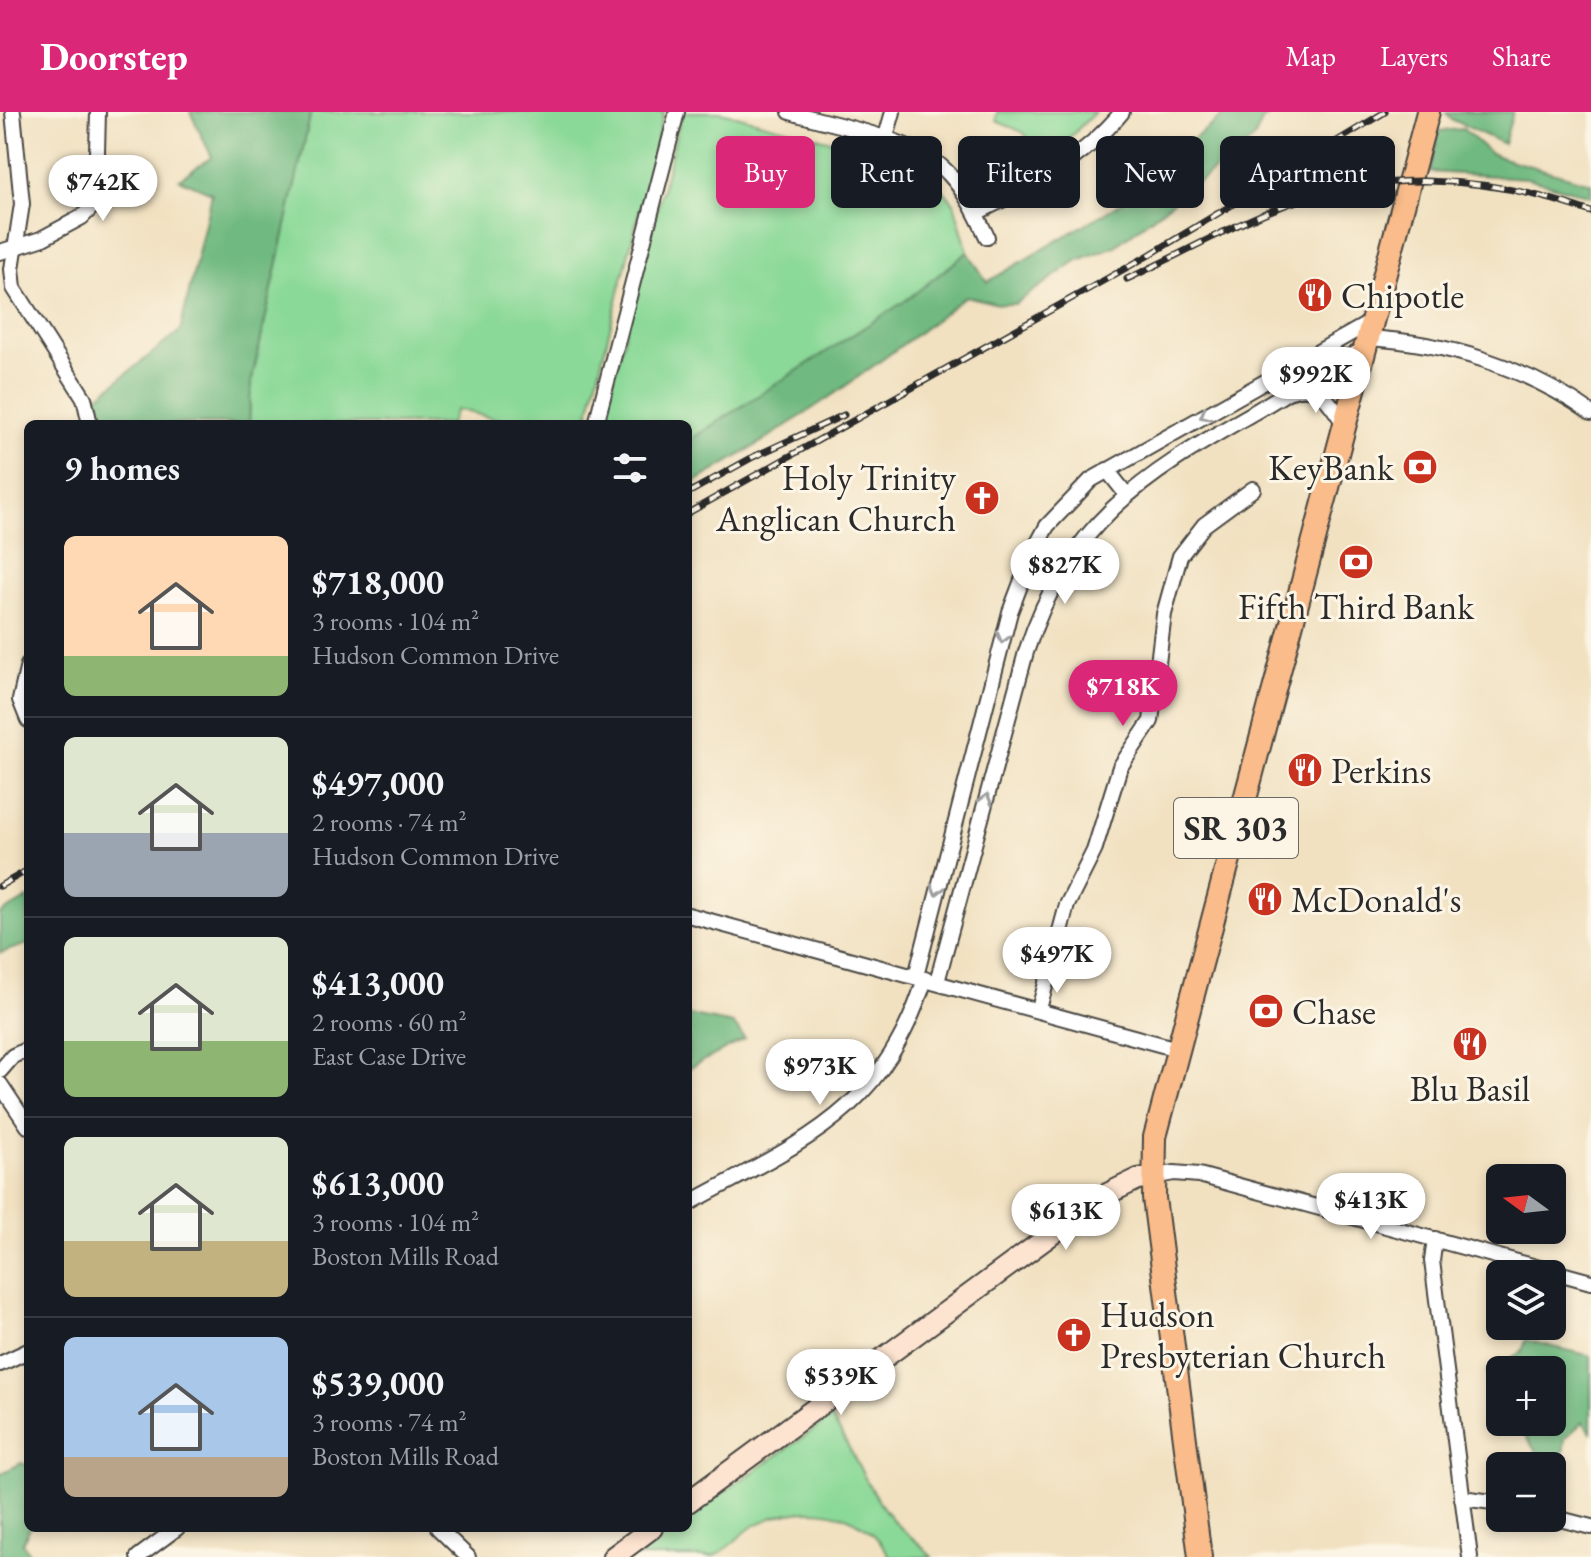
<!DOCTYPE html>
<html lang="en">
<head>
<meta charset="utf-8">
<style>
	:root { --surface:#171b24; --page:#242831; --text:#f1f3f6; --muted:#9ea1a6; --line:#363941; --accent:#db2777 }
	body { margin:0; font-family:"EB Garamond",serif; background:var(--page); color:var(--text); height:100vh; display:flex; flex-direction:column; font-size:30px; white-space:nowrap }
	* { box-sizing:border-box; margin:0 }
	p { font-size:26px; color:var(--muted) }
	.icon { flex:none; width:44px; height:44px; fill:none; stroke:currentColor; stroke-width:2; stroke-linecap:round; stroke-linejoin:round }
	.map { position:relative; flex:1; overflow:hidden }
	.panel { position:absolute; left:24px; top:308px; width:668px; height:1112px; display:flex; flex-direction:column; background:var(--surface); border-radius:12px; box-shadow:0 4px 12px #0003 }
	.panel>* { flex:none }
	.top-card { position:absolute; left:716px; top:24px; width:754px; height:72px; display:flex; gap:16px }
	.needle { width:52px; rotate:285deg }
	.fabs { position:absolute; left:1486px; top:1052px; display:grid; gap:16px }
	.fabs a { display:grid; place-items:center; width:80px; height:80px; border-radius:12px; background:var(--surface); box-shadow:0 4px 12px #0003; font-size:40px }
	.price { position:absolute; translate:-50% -68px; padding:0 18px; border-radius:28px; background:#fff; color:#222; font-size:26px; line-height:52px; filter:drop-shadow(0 2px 4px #0008) }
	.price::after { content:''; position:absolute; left:50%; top:48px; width:24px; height:18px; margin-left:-12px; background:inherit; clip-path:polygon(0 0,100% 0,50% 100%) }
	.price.active { background:var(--accent); color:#fff }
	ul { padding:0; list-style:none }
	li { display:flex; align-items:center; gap:24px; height:200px; padding:0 40px }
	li+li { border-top:2px solid var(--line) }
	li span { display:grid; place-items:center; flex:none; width:224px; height:160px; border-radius:12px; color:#555 }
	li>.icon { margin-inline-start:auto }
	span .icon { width:96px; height:96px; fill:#fffc; stroke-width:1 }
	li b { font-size:34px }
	h2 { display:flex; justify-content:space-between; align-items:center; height:96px; padding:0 40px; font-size:34px }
	.chip { padding:0 28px; border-radius:12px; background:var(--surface); box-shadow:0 4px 12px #0003; font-size:28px; line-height:72px }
	.chip.active { background:var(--accent); color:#fff }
	header { display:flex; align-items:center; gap:48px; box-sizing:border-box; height:112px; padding:0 40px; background:var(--accent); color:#fff }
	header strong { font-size:38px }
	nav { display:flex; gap:44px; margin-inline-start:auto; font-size:28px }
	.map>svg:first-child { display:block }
	.green { fill:#8bd998; stroke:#5b8262; stroke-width:2 }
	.forest { fill:#70b980; stroke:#4e7256; stroke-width:2 }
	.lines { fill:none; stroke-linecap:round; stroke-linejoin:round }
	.street-casing { stroke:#494642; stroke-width:18 }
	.secondary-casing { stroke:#494642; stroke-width:24 }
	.primary-casing { stroke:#494642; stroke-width:26 }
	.street { stroke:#fff; stroke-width:14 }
	.secondary { stroke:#fde4d0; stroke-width:20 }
	.primary { stroke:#f9bc8a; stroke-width:22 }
	.rail-casing { stroke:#2b2b2b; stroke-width:7 }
	.rail { stroke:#fcf5e5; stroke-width:4; stroke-dasharray:12; stroke-linecap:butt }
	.oneway { stroke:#a0a0a0 }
	.labels { text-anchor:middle; stroke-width:6; stroke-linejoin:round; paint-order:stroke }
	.shield { fill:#fcf5e5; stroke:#6a6863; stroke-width:2 }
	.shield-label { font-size:34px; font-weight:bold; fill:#2b2b2b }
	.poi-label { font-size:36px; fill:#2b2b2b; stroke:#fcf5e5; text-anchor:start }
</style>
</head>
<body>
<header>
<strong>Doorstep</strong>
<nav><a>Map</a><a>Layers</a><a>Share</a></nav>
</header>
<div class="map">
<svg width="1591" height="1445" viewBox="0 0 1591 1445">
	<rect width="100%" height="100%" fill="#fcf5e5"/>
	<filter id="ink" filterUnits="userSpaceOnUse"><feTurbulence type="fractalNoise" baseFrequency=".0125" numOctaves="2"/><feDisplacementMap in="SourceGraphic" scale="16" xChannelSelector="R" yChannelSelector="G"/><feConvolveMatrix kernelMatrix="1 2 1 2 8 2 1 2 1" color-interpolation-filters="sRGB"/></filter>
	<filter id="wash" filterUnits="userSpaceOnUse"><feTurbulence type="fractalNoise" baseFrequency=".006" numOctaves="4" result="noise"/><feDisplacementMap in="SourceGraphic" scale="32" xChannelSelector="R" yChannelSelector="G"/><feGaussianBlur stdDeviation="1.8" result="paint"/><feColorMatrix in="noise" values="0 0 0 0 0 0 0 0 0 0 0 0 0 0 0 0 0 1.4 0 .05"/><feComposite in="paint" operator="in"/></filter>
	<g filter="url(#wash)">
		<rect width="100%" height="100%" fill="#f1e1c1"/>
		<g class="green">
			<polygon points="311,0 664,0 586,312 516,312 456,297 450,312 249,312 251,272"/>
			<polygon points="682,0 721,0 923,53 954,91 968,140 906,189 688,329 688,312 602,312"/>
			<polygon points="997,0 1095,0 1069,26 1041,43 1023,20 996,9"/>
			<path d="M831 1306C854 1338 866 1377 892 1407 904 1421 920 1430 932 1445H890C864 1393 798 1388 752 1415 739 1423 726 1440 712 1445 696 1445 656 1445 638 1445L672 1416H688V1405Z"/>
		</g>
		<g class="forest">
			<polygon points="190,0 311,0 251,272 249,312 96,312 96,286 180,219 212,81 179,67 212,45"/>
			<path d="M1228 0H1276L1262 9 1254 27 1115 134 1076 149 1015 192H998L966 184C874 256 790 316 688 374V329L905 189 968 140 987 170 1123 90 1180 26 1187 32Z"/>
			<polygon points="1445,0 1513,0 1504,32 1453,8"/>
			<polygon points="1463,17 1489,40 1502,46 1591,71 1591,84 1527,66 1430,60 1439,19"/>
			<polygon points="28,786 28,832 0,841 0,802"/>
			<polygon points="688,903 733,912 745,927 688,957"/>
			<polygon points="1526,1228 1591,1244 1591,1320 1583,1310 1565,1326 1559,1376 1552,1365 1552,1354 1545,1354 1517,1310 1552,1310 1552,1258 1500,1258 1500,1292 1487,1287 1487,1259 1522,1240"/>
			<polygon points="21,1351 28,1353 30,1416 22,1431 32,1445 0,1445 0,1362"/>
		</g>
	</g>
	<g filter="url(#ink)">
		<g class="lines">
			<defs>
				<g id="street">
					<polyline points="13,0 22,92 12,157 14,176 84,286 90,312"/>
					<path d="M790 0C836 14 917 26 949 62 966 80 977 104 987 125"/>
					<polyline points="885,28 893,0"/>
					<path d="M976 101C1031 74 1083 48 1122 0"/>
					<polyline points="0,140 41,127 82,105 93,94 96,80 98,0"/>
					<path d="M1366 226C1446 230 1526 255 1591 301"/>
					<path d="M1291 279C1318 269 1331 291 1344 312"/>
					<polyline points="596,312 677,0"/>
					<polyline points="1107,358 1126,382"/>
					<polyline points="1027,453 1057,469"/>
					<polyline points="28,553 20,588 28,608"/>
					<polyline points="688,803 1177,937"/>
					<polyline points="916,864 1010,500 1032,442 1047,414 1091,368 1371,210"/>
					<path d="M937 870 1026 540C1068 411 1141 365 1253 301 1290 279 1324 256 1363 238"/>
					<polyline points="1039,897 1067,793 1094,739 1120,655 1151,609 1164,502 1180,444 1204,413 1253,377"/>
					<polyline points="0,959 13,944 28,937"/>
					<polyline points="0,972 28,1014"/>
					<polyline points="1152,1065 1174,1061 1199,1063 1591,1170"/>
					<path d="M688 1092C802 1029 882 1002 925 867"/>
					<polyline points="1435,1127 1432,1149 1470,1445"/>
					<polyline points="0,1252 28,1239"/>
					<polyline points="1462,1386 1500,1391"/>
					<polyline points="1552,1405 1591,1415"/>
					<polyline points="438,1416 468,1445"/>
					<polyline points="138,1445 177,1416"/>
				</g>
				<g id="secondary">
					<polyline points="688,1390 1105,1083 1138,1067 1152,1065"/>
					<polyline points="613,1445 652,1416"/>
				</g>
				<polyline id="primary" points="1200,1445 1154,1086 1155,1025 1428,0"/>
			</defs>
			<use href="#street" class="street-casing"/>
			<use href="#secondary" class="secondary-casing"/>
			<use href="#primary" class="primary-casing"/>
			<use href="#street" class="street"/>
			<use href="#secondary" class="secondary"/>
			<use href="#primary" class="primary"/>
			<defs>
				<g id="rail">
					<path d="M1127 167C1175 145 1221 119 1270 99 1374 56 1486 62 1591 100"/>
					<polyline points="688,381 753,345 844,303"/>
					<polyline points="688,401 1151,142 1385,0"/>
					<polyline points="0,774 28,758"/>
				</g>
			</defs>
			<use href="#rail" class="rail-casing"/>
			<use href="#rail" class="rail"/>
		</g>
		<defs><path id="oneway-chevron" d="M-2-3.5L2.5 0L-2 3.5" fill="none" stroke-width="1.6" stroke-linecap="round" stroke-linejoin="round" transform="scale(2)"/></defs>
		<g class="oneway">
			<use href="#oneway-chevron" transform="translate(1205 303) rotate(151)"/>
			<use href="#oneway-chevron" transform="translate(1003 526) rotate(105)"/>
			<use href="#oneway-chevron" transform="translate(986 687) rotate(-75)"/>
			<use href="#oneway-chevron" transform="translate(937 778) rotate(105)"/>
		</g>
	</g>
	<defs>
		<symbol id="restaurant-disc" viewBox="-11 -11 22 22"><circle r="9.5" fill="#c8321e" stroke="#fcf5e5"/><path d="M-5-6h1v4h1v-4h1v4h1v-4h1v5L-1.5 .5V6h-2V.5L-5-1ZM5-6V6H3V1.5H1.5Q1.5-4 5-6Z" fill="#fff"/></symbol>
		<symbol id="bank-disc" viewBox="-11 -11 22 22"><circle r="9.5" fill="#c8321e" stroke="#fcf5e5"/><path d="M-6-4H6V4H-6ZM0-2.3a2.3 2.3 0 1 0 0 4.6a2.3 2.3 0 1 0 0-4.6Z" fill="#fff"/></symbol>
		<symbol id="church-disc" viewBox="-11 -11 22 22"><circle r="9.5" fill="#c8321e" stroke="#fcf5e5"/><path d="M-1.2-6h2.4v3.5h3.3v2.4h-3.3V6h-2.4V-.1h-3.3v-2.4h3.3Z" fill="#fff"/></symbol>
	</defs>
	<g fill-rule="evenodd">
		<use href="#restaurant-disc" x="1295" y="163" width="40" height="40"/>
		<use href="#bank-disc" x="1400" y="335" width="40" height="40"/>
		<use href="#church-disc" x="962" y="366" width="40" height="40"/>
		<use href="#bank-disc" x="1336" y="430" width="40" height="40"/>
		<use href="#restaurant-disc" x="1285" y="638" width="40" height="40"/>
		<use href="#restaurant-disc" x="1245" y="767" width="40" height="40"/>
		<use href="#bank-disc" x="1246" y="879" width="40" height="40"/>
		<use href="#restaurant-disc" x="1450" y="912" width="40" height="40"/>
		<use href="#church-disc" x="1054" y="1203" width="40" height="40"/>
	</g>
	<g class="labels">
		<rect class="shield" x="1174" y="686" width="124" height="60" rx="6"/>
		<g class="shield-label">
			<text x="1236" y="728">SR 303</text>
		</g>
		<g class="poi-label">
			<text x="1341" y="196">Chipotle</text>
			<text x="1394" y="368" text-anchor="end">KeyBank</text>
			<text x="956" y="378" text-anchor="end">Holy Trinity<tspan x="956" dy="41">Anglican Church</tspan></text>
			<text x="1356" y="507" text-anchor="middle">Fifth Third Bank</text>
			<text x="1331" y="671">Perkins</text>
			<text x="1291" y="800">McDonald's</text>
			<text x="1292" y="912">Chase</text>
			<text x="1470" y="989" text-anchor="middle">Blu Basil</text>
			<text x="1100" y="1215">Hudson<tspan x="1100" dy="41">Presbyterian Church</tspan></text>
		</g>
	</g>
</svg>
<div class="fabs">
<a><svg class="needle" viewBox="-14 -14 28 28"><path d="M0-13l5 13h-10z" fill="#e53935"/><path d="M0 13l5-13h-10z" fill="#9ea1a6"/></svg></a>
<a><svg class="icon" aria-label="layers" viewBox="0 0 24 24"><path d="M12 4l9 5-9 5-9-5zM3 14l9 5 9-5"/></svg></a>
<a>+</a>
<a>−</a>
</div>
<b class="price" style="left:103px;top:111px">$742K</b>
<b class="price" style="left:1316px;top:303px">$992K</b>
<b class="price" style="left:1065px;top:494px">$827K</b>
<b class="price active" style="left:1123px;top:616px">$718K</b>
<b class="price" style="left:1057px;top:883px">$497K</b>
<b class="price" style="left:820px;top:995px">$973K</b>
<b class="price" style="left:1371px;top:1129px">$413K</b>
<b class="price" style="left:1066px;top:1140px">$613K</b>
<b class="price" style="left:841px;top:1305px">$539K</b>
<div class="top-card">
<a class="chip active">Buy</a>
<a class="chip">Rent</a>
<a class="chip">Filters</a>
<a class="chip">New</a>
<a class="chip">Apartment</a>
</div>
<section class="panel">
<h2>9 homes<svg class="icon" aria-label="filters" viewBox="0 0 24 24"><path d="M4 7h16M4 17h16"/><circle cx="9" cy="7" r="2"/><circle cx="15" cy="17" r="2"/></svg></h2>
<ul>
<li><span style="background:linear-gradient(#ffd9b3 75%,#8fb573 0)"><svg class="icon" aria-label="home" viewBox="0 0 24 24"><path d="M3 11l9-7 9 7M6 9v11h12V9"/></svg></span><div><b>$718,000</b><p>3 rooms · 104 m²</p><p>Hudson Common Drive</p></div></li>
<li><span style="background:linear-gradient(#dfe7d0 60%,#9aa5b1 0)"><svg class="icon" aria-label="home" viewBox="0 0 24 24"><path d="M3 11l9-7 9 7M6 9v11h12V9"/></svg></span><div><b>$497,000</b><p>2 rooms · 74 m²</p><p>Hudson Common Drive</p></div></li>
<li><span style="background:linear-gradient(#dfe7d0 65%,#8fb573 0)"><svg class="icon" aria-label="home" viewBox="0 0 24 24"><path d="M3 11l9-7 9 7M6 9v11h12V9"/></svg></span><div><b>$413,000</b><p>2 rooms · 60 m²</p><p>East Case Drive</p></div></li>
<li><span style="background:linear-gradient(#dfe7d0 65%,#c2b280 0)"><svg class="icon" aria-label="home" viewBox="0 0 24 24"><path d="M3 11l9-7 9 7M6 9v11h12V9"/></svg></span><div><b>$613,000</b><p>3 rooms · 104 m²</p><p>Boston Mills Road</p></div></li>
<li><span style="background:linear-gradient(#a9c7e8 75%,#b9a48a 0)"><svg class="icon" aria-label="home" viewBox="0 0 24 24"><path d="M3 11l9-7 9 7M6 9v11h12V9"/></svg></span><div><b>$539,000</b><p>3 rooms · 74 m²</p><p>Boston Mills Road</p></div></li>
</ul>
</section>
</div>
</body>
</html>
